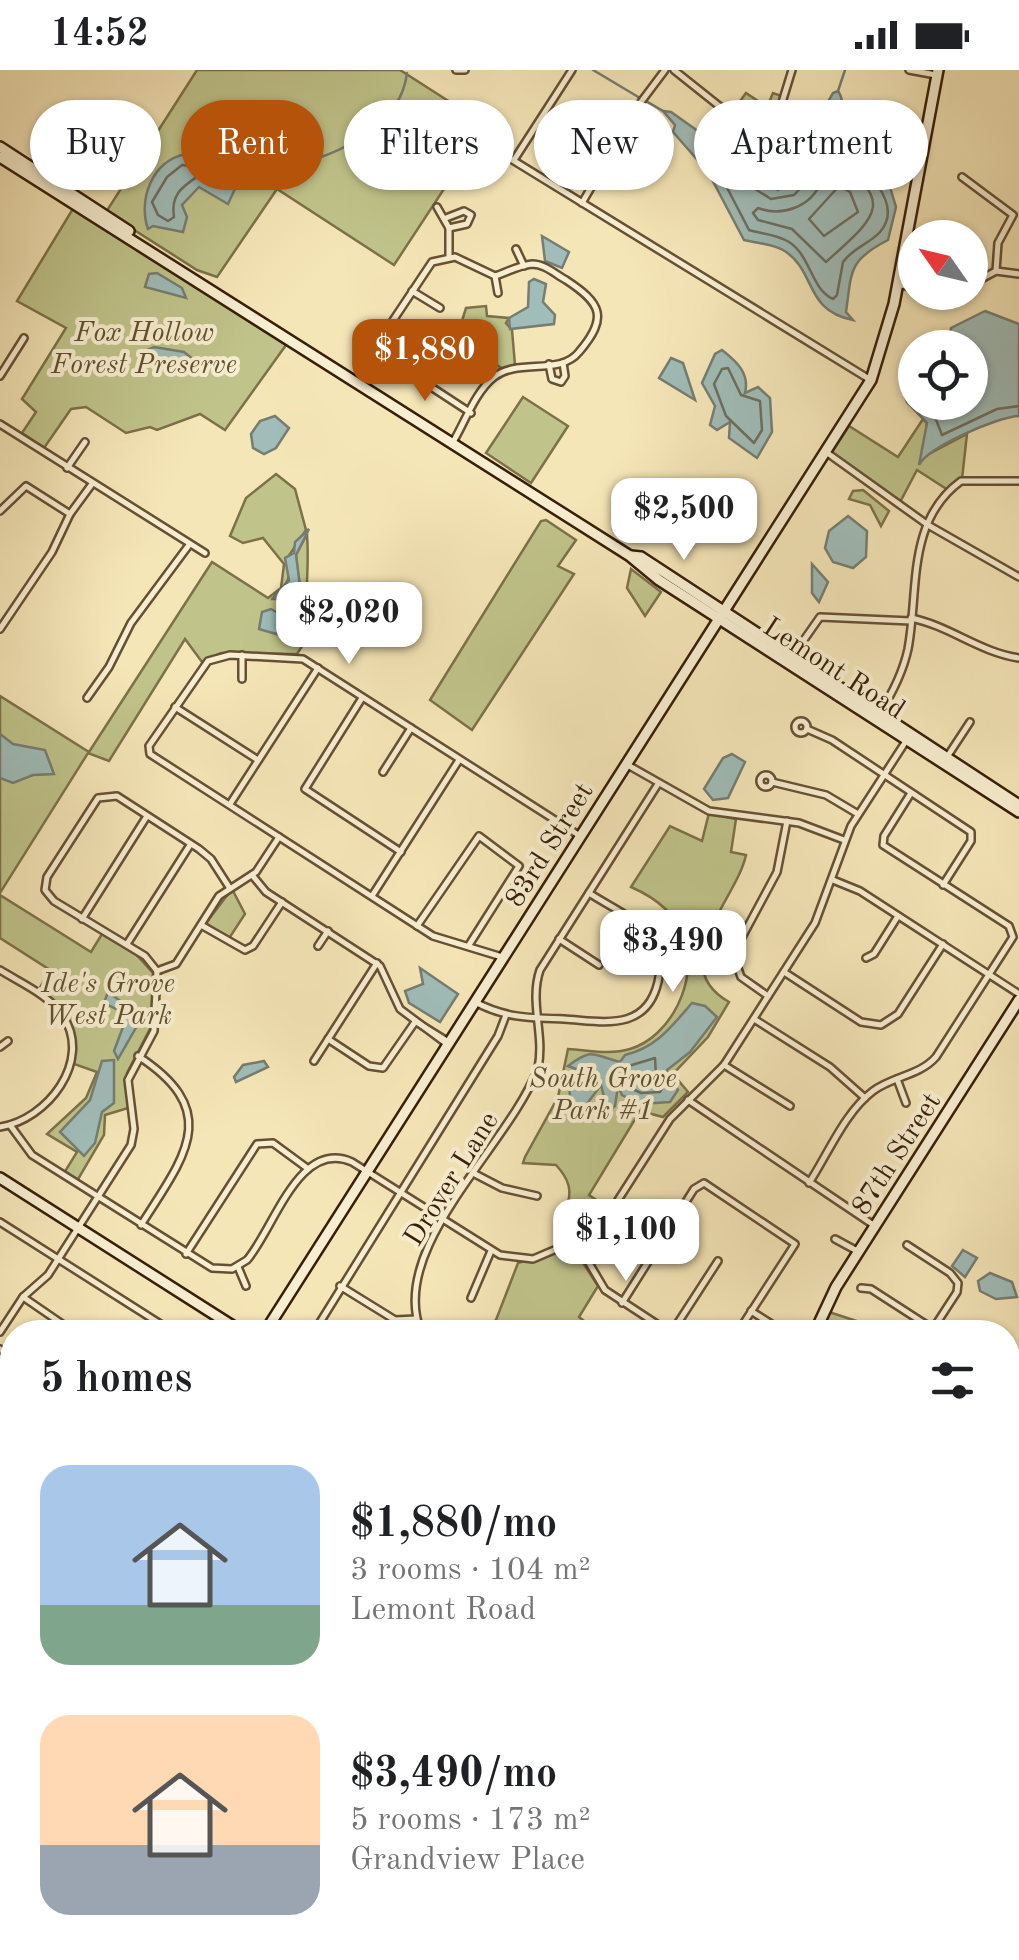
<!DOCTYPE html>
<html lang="en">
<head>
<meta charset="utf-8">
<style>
	:root { --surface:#fff; --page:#f6f6f6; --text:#202124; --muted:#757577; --accent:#b45309 }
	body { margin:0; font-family:"Old Standard TT",serif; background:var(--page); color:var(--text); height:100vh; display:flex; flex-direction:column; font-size:38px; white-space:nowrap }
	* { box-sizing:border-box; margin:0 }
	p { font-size:32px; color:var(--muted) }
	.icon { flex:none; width:55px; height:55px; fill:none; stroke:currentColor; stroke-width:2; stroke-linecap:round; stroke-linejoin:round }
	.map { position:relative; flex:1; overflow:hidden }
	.details { position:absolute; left:0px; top:1250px; width:1020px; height:640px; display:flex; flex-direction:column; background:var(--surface); border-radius:40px 40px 0 0; box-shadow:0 2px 8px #0004 }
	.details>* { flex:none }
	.guide { position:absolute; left:30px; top:30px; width:960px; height:90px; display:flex; gap:20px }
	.needle { width:65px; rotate:304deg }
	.fabs { position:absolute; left:898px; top:150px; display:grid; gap:20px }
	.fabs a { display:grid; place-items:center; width:90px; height:90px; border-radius:50%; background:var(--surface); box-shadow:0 2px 8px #0004; font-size:50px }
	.price { position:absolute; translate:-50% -85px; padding:0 22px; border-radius:20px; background:#fff; color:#222; font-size:32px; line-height:65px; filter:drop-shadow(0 2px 5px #0008) }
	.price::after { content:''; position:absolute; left:50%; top:60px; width:30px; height:22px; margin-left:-15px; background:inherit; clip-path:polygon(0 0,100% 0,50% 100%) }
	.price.active { background:var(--accent); color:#fff }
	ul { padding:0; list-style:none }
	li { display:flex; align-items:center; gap:30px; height:250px; padding:0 40px }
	li span { display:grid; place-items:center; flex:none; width:280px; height:200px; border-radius:30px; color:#555 }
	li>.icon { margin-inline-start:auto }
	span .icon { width:120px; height:120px; fill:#fffc; stroke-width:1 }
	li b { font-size:42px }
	h2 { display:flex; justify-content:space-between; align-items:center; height:120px; padding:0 40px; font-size:42px }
	.pill { padding:0 35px; border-radius:45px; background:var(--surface); box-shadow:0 2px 8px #0004; font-size:35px; line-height:90px }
	.pill.active { background:var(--accent); color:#fff }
	.status { display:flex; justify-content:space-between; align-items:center; height:70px; padding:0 50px; background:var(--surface); direction:ltr }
	.status svg { height:28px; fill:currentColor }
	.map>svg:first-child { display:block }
	.green { fill:#c0c48b; stroke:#7c714a; stroke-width:2.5 }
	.water { fill:#a0bdb9; stroke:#767d72; stroke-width:2.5 }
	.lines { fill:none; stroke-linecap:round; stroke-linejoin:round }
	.shore { stroke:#6c6e60; stroke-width:2.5 }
	.stream { stroke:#767d72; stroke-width:2.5 }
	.street-casing { stroke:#665034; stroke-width:10 }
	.secondary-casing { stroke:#371e08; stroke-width:14 }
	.highway-casing { stroke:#371e08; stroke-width:18 }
	.street { stroke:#f8efd1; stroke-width:5 }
	.secondary { stroke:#f8efd1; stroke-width:9 }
	.highway { stroke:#eac37c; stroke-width:12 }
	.labels { text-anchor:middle; stroke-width:8; stroke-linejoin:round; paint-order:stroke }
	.park-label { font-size:28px; font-style:italic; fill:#60502f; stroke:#f8efd1 }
	.street-label { font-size:28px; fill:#371e08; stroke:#f8efd1 }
</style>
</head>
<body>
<div class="status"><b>14:52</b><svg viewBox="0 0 49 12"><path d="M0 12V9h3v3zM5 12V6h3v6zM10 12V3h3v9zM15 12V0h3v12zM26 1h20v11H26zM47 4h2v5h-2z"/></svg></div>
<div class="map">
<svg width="1019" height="1890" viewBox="0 0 1019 1890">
	<rect width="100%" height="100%" fill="#f5e6b8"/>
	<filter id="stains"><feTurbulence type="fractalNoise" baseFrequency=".002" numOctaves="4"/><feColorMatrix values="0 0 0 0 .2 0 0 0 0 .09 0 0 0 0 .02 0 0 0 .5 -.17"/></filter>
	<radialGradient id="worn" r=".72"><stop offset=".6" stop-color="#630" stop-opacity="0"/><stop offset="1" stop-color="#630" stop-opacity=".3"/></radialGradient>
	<g class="green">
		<polygon points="197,0 400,0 486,55 394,195 277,119 217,207 197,200 106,142"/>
		<polygon points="746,23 767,37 773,23 784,27 764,61 754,60 732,42"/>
		<polygon points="774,70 786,88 802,95 796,110 778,120 749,104 763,72"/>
		<polygon points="74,137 286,275 225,360 200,344 157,360 150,357 126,363 86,337 71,339 44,378 22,363 36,342 22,329 66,258 17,231"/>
		<polygon points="486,236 487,246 509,248 506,253 512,260 515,295 503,299 474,280 478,271 460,257 466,238"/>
		<polygon points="523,327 568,356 531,413 486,383"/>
		<polygon points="923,349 927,353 923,387 967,364 962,409 948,420 917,400 899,434 832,382 849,356 898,387"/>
		<path d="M276 404 295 419 306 460 286 490C295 507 285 516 273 529H282L291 541 302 540 296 485 307 464C309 489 307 518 305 545L293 544 314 558 297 584 221 583 202 592 185 569 109 691 88 683 0 823V626L89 682 212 492 268 528 281 518 284 494 263 468 243 473 230 466 246 428Z"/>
		<polygon points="863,420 889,441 881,456 870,435 849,429 853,421"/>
		<polygon points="546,450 576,470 558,496 574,504 472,660 430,630 541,451"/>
		<polygon points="631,499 661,522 645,546 627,518"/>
		<circle cx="367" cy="558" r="12"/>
		<path d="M709 743 736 749 731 782 746 785C737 829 664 895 729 932L708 967 673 1004 688 1022 663 1047 640 1041 589 1125 607 1137 594 1154 580 1162 566 1139C573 1121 569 1109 556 1095L523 1093 525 1087 558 1027 568 979C589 980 609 985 630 979 671 967 698 910 685 870 677 844 654 827 631 817L670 756 702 771Z"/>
		<polygon points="232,819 245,844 228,870 206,853"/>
		<path d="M0 825 91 882 102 864 132 880 153 903V953L127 1003 128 1038 105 1045 104 1065 77 1111 64 1103 77 1082 47 1064 86 1028 97 1002 74 994C78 959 65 940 38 921L50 900 0 868Z"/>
		<polygon points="572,1176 598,1216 579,1247 588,1254 583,1262 481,1262 496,1250 518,1193"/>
		<polygon points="829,1242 890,1262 820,1262"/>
		<polygon points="0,1558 12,1566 12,1649 0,1644"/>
		<polygon points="1008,1603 1019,1610 1019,1694 1016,1681 1008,1676"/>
	</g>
	<g class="water">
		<path d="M838 21C849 37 834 52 841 69L875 90 889 114 896 137 888 170C847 191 852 202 846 242L853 250C803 240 817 200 783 180 773 174 756 173 744 170L708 102 673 62 675 55 663 41 671 42 726 81 735 95 778 120 801 103V79L833 23Z"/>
		<path d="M186 84 223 100C246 92 271 104 295 93L299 96 290 103 240 108 228 134 199 117 182 135 187 147 183 162 153 156 148 159C138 131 151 91 186 84Z"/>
		<polygon points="542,166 569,182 562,198 545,191"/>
		<polygon points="157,203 182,218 186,228 145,217 149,204"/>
		<polygon points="534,209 546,214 543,232 555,245 554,254 510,259 509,248 528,237 529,212"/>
		<path d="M985 241 1019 254V346C997 347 928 377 919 395L927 353 907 332 903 321 915 317V332H970V278L948 277 951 258Z"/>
		<polygon points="463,256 474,262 478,271 456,303 411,274 415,264 446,267"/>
		<polygon points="154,277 184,282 194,290 162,299 140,293 138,284"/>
		<path d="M722 280C736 291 750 303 745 323L758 317 770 328 772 362 757 388 729 368 730 352 717 360 710 355 715 336 702 313 715 284Z"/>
		<polygon points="671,288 683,293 695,330 659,308"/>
		<polygon points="275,346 289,358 276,378 264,384 253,378 251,364 260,351"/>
		<polygon points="848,446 867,461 866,487 853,498 833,492 825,478 829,461"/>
		<polygon points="309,459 296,485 302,532 299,543 282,529 273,528 289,510 285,488 294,483 295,472"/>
		<polygon points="812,494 828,512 819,532 812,523"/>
		<polygon points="271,539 295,552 295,562 283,566 259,559 262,542"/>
		<polygon points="0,664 13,674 45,680 54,704 33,705 13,713 0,708"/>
		<polygon points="732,684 745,692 728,728 713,730 704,719 723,688"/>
		<polygon points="420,898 458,924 440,952 409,933 405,921 423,914"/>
		<polygon points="108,922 142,947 118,989 114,981 123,957 120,941 104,933"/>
		<path d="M692 933 705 936 717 947 690 982 667 1000 678 1020 670 1032 640 1034 622 1025 618 1016 615 1036 608 1042 601 1015 583 1039 571 1035 569 1016 576 999 568 996C593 977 592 985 620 992L625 985C657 977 671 957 692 933Z"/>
		<polygon points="114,990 114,1033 102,1042 95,1073 84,1086 60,1062 90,1030 102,991"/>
		<polygon points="264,991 268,997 236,1012 234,1007 243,995"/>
		<polygon points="963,1180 977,1188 965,1207 952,1196"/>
		<polygon points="990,1203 1012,1212 1017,1227 996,1229 980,1221 978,1211"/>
		<polygon points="1008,1676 1016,1681 1019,1745 1008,1745"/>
		<polygon points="1008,1756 1019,1764 1016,1867 1008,1866"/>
	</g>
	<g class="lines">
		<g class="shore">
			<path d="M824 63C842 81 911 127 880 162 869 174 853 178 843 192L837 225 833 229C811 219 811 186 789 172 777 164 762 164 749 160L721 106 728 102 771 129 794 125 810 108V85Z"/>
			<path d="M829 90C903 130 871 151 826 192L792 159 758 150 753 143 758 138C782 147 811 137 821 112 825 102 823 97 829 90Z"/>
			<path d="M182 95 197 97 201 104C184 116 170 123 174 147L168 151 158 145 152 132 167 107Z"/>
			<polygon points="839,116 850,122 858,142 824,166 809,149"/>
			<polygon points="728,298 741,325 760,331 762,360 754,373 726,346 714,314 722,299"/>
			<polyline points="921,332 935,347 942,365 997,339 1019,336"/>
			<polygon points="655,988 656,1005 663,1017 660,1022 641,1023 609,1008 612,1001"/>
		</g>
		<g class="stream">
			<polyline points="593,0 640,28"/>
			<polyline points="838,21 845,0"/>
			<polyline points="646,31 663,41"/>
			<path d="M299 94C343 82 401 55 407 3"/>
		</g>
		<defs>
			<g id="street">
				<polyline points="456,0 465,0"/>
				<polyline points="674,0 748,59 764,65 776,52 792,0"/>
				<polyline points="909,0 936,5"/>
				<polyline points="480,70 869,309"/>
				<polyline points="514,90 572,0"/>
				<polyline points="962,107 1013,145 998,173 996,201"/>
				<polyline points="582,133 641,32 665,0"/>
				<polyline points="437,137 449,158 449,186"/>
				<polyline points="446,148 464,141 471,145 467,154 449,158"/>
				<polyline points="516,179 524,196"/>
				<polyline points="495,206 498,223"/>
				<polyline points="897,214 915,218"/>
				<polyline points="970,215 996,201 1019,204"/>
				<polyline points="412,221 440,238"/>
				<polyline points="936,222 954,222"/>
				<polyline points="549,294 552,309 561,312 565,306 563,293"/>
				<polyline points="0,306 24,268"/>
				<polyline points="0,354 205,483"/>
				<path d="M453 372C465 352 475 322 494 307 518 288 560 306 579 282 609 247 601 233 566 210 555 204 545 194 532 194 520 195 507 202 495 206L455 187 432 192 388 258 384 274 396 294 471 343"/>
				<polyline points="826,382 928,455 1019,507"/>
				<polyline points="67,398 85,372"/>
				<polyline points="0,441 26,416 70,444 52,482 0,559"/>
				<polyline points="70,444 92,414"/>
				<path d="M911 548C950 556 979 582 1019 588"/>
				<polyline points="792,587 820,547 911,551"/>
				<polyline points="242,609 242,585"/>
				<polyline points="87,628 109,597 131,553 189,475"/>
				<polyline points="362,628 305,719 401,782"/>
				<polyline points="175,637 258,690"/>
				<path d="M879 644C892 624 903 602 908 579 919 521 906 451 961 411H1019"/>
				<circle cx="801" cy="657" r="6"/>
				<polyline points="807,659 832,670 971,762 971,771 943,815"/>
				<polyline points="947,687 970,652"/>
				<polyline points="626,694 709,741 799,753 844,770"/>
				<polyline points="383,702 411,658"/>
				<circle cx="766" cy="711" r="6"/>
				<polyline points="772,712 826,725 858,744"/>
				<polyline points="230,734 318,598"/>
				<polyline points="252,805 266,822 380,896 400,939 447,974"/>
				<polyline points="833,810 860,821 1019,924"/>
				<polyline points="372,826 459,690"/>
				<polyline points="82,849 147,746"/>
				<polyline points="201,855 245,880 253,876 282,832"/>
				<polyline points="417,856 479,766 519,796 469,875"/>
				<polyline points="559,869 599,895"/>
				<polyline points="127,874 190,775"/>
				<polyline points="318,876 328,861"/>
				<polyline points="502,887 433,866 150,684 149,676 208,591 230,585 303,589 580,766"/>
				<polyline points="866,888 874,884 898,846"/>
				<path d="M0 900C21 913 49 925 63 946 93 991 47 1050 0 1057"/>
				<polyline points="157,901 145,886 54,831 45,820 47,807 98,728 117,726 199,779 211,789 229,817"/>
				<polyline points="157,901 176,894 219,826 256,802 279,767"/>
				<polyline points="784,902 861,952 881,955 898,944 943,874"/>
				<polyline points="768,926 741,907 733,884 777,802 787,751"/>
				<path d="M475 932C505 948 530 948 564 949 601 951 646 963 658 912 662 894 658 875 646 862 631 845 607 835 589 823"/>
				<polyline points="754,949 830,997 865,1028"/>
				<polyline points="418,953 447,971"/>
				<polyline points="328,969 369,996 383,998 415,952"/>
				<polyline points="0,977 8,971"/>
				<path d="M138 986C224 1042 184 1087 141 1155"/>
				<polyline points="314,991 377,893"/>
				<polyline points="724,995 790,1036"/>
				<polyline points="897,1009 906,1033"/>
				<polyline points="688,1030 875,1156"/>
				<path d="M10 1055 32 1085 212 1198 232 1199 247 1190C274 1159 299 1068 352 1092L500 1185 533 1189 587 1166 604 1152 670 1049 724 995 815 853 851 756 908 668"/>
				<polyline points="475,1104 502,1118 537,1126"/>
				<path d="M809 1113C828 1084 845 1042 873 1021 893 1006 919 1006 936 987L1013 867 1009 856 883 775 884 766 911 723"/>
				<polyline points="0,1152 173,1262"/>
				<polyline points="835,1169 859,1182"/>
				<polyline points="576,1171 605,1220 669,1262"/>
				<polyline points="907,1175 950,1203 958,1213 957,1222 931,1262"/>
				<polyline points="186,1184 257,1074 273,1073 307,1098"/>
				<polyline points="238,1197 246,1216"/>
				<polyline points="340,1216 395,1250 416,1249"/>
				<polyline points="861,1218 871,1219 933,1259"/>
				<polyline points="23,1227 74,1262"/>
				<polyline points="471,1228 491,1181"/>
				<polyline points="622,1233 694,1119 704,1113 795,1174 738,1262"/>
				<polyline points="751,1241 784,1262"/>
				<polyline points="0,1262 23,1227 48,1205 131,1075 134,1059 128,1010 154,961 157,901"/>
				<polyline points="314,1262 498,966 506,945"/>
				<path d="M421 1262C387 1177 509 1076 538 998 545 965 529 932 540 900L658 714"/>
				<polyline points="672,1262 718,1191"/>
				<polyline points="0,1279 12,1287"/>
				<polyline points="1008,1352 1019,1359"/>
				<polyline points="1008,1417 1019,1424"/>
				<polyline points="1008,1481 1019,1489"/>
				<polyline points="0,1516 12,1513"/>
				<polyline points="1008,1546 1019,1553"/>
				<polyline points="1008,1582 1019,1564"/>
				<polyline points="0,1794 0,1806"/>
				<polyline points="291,1878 309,1890"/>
				<polyline points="16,1890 16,1878"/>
				<polyline points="66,1890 74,1878"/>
				<polyline points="213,1890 221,1878"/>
				<polyline points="273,1890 276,1878"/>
			</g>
			<g id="secondary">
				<polyline points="0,77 129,161"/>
				<polyline points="0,87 630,486 659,510 1019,742"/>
				<polyline points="631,486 641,487 1019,735"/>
				<polyline points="0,1108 242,1262"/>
				<polyline points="265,1262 871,310 894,234 938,0"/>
				<polyline points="815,1262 836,1217 1019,930"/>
				<polyline points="1008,1588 1019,1595"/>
				<polyline points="1008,1596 1019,1604"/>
				<polyline points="0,1649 12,1657"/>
				<polyline points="0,1685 12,1665"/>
				<polyline points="353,1878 373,1890"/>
				<polyline points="707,1890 708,1878"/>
			</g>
			<g id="highway">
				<polyline points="0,1336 12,1344"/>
				<polyline points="0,1352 12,1360"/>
				<polyline points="764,1878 802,1890"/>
				<polyline points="830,1878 854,1890"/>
				<polyline points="860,1878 883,1890"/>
				<polyline points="886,1878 906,1890"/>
				<polyline points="721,1890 728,1878"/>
			</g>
		</defs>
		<use href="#street" class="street-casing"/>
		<use href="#secondary" class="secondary-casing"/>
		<use href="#highway" class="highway-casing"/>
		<use href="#street" class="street"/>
		<use href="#secondary" class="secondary"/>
		<use href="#highway" class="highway"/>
	</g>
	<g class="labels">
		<g class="park-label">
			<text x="144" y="271">Fox Hollow<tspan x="144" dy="32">Forest Preserve</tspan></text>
			<text x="108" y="922">Ide's Grove<tspan x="108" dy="32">West Park</tspan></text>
			<text x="603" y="1017">South Grove<tspan x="603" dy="32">Park #1</tspan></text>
		</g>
		<g class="street-label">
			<text transform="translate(835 597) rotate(33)" y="10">Lemont Road</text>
			<text transform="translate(548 774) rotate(-58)" y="10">83rd Street</text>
			<text transform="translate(895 1083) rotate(-57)" y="10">87th Street</text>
			<text transform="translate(450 1108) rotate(-58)" y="10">Drover Lane</text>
		</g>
	</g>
	<rect width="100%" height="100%" filter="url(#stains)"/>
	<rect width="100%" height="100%" fill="url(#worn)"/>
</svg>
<div class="fabs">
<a><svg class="needle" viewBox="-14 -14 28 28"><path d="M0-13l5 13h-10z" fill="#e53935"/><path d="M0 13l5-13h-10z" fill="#757577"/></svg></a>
<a><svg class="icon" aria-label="locate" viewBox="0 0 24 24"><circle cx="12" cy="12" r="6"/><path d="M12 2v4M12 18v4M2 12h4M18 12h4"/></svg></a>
</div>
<b class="price active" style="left:425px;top:334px">$1,880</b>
<b class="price" style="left:684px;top:493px">$2,500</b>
<b class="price" style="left:349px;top:597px">$2,020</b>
<b class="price" style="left:673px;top:925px">$3,490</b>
<b class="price" style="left:626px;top:1214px">$1,100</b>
<div class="guide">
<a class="pill">Buy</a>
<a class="pill active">Rent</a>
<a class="pill">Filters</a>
<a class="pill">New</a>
<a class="pill">Apartment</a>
</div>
<section class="details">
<h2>5 homes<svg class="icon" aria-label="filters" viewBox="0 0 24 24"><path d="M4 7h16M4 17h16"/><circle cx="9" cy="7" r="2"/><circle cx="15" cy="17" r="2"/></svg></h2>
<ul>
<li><span style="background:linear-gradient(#a9c7e8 70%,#7fa58c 0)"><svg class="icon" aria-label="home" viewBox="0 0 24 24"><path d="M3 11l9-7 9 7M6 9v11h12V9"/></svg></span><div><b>$1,880/mo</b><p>3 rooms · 104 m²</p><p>Lemont Road</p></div></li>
<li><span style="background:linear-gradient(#ffd9b3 65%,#9aa5b1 0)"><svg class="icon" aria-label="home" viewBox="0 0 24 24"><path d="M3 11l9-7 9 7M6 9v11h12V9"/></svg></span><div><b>$3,490/mo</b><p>5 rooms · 173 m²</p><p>Grandview Place</p></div></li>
</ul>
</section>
</div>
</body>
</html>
